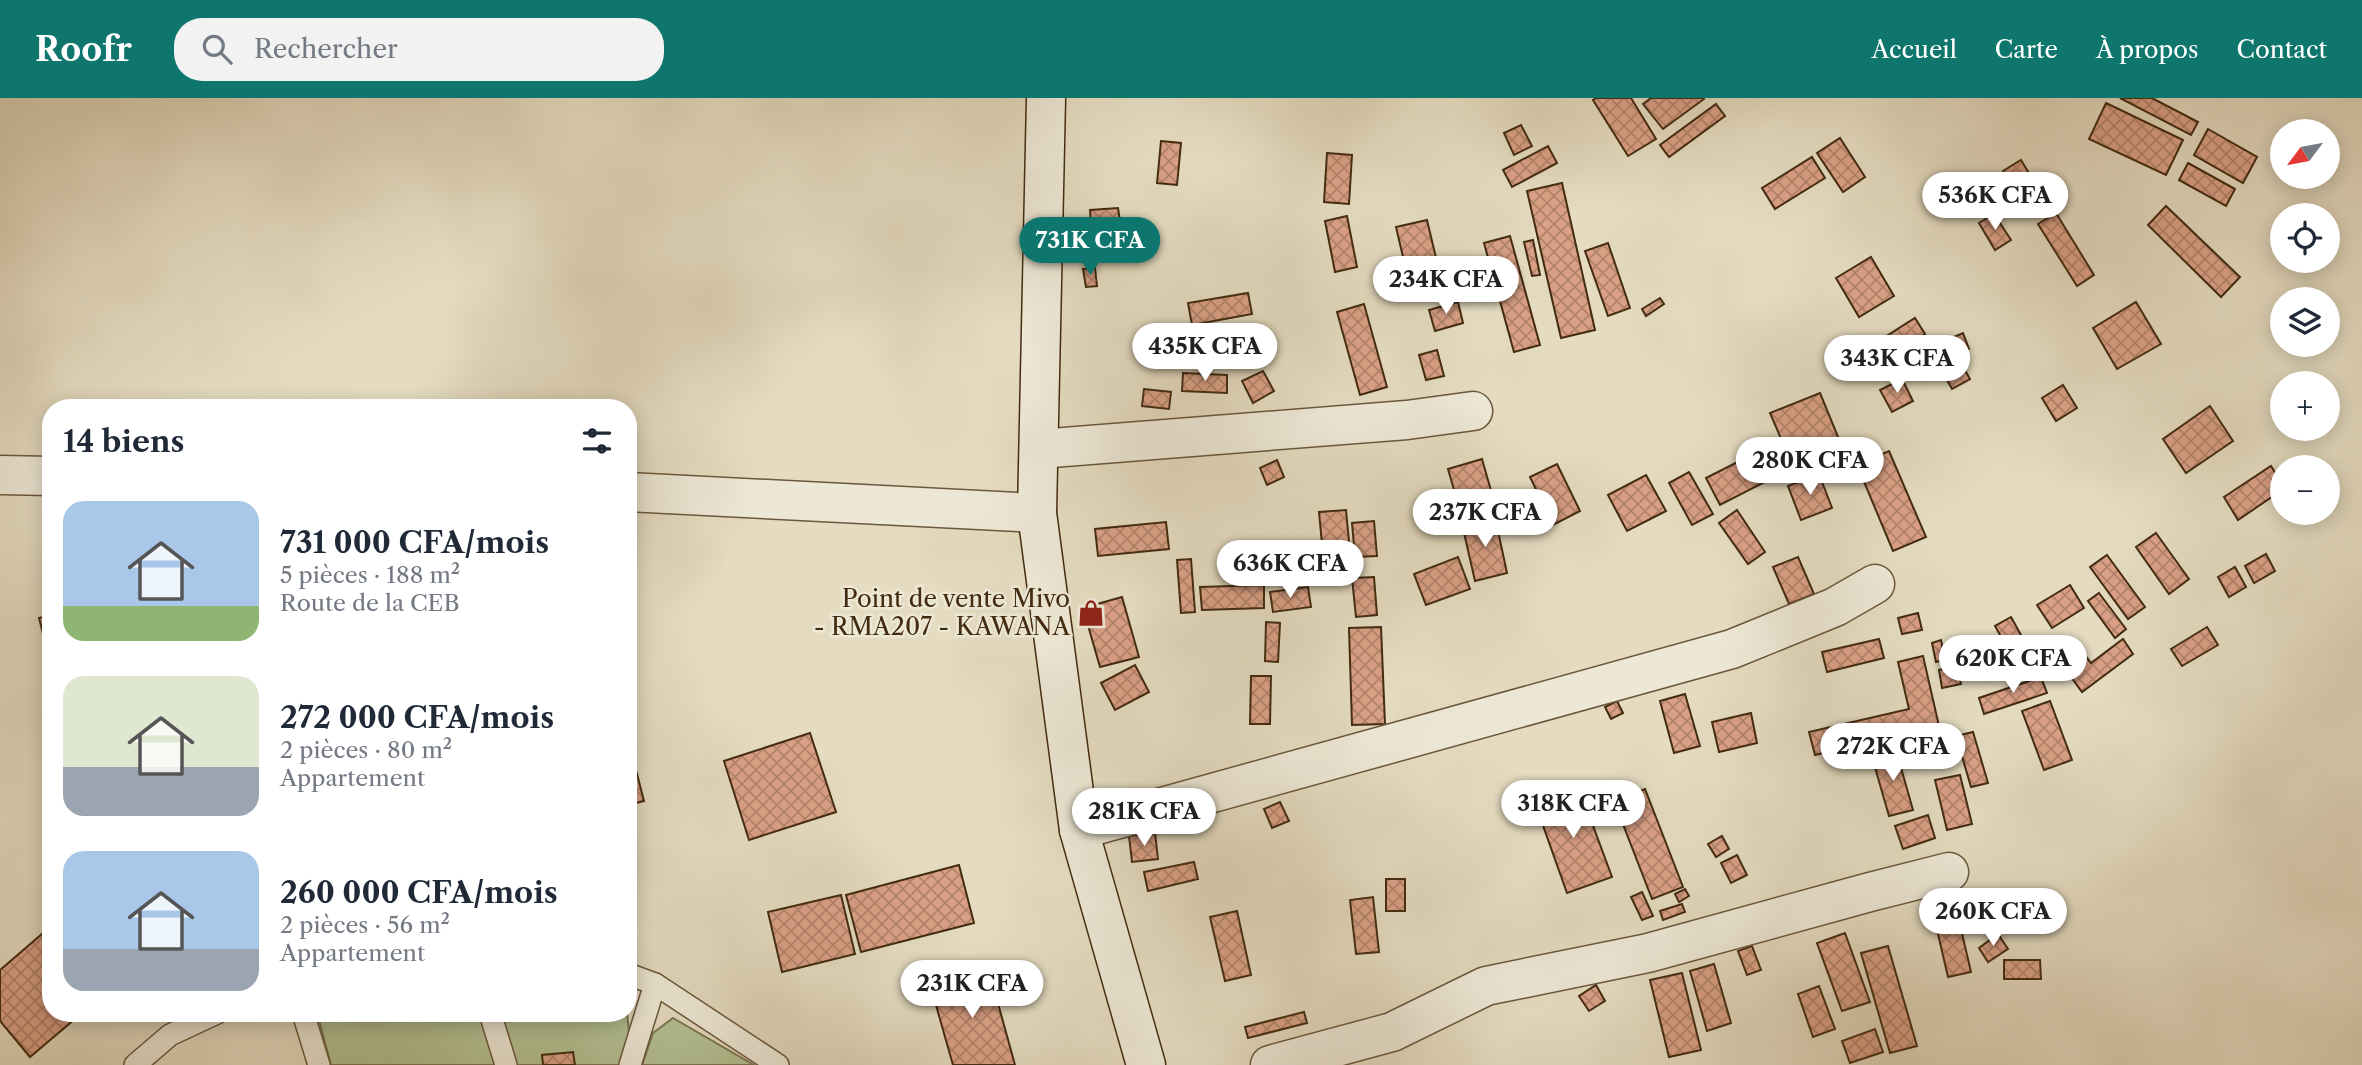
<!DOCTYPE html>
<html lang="fr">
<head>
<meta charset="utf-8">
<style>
	:root { --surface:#fff; --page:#f2f2f3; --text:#1f2937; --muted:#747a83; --accent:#0f766e }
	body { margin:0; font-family:"Libre Caslon Text",serif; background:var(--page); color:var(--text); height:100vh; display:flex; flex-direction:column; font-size:26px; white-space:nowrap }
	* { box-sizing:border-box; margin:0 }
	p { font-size:23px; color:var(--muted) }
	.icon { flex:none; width:38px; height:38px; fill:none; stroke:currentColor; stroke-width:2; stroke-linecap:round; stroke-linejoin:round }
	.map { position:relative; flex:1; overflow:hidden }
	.panel { position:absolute; left:42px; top:301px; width:595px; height:623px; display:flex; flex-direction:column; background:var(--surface); border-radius:28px; box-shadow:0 4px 18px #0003 }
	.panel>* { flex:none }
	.needle { width:46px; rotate:238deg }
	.buttons { position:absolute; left:2270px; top:21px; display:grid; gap:14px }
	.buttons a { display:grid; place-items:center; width:70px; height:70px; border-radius:50%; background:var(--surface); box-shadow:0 4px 18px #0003; font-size:35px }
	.price { position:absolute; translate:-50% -60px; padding:0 16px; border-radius:24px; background:#fff; color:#222; font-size:23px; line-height:46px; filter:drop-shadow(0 2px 4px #0008) }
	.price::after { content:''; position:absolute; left:50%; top:42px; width:21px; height:16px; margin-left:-10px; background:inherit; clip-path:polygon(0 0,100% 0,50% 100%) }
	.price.active { background:var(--accent); color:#fff }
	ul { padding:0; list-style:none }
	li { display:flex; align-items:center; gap:21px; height:175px; padding:0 21px }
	li span { display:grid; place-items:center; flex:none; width:196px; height:140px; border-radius:21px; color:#555 }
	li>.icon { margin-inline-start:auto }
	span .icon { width:84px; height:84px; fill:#fffc; stroke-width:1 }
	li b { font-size:30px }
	h2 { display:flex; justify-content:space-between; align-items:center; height:84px; padding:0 21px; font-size:30px }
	header { display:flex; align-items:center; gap:42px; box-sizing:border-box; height:98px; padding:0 35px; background:var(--accent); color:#fff }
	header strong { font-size:33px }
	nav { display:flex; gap:38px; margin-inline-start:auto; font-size:24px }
	.search { width:490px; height:63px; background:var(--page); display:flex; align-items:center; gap:18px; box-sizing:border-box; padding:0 24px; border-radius:28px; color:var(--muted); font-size:26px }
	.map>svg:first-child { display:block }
	.green { fill:#b3c093; stroke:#7b7652; stroke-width:2 }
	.building { fill:url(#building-cross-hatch); stroke:#432b10; stroke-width:2 }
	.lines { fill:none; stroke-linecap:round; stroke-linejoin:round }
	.lane-casing { stroke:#6b573c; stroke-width:24 }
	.street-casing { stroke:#6b573c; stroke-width:41 }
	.secondary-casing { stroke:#432b10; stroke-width:41 }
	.lane { stroke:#ede8d6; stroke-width:21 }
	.street { stroke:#ede8d6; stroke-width:38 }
	.secondary { stroke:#ede8d6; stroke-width:38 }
	.labels { text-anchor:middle; stroke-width:5; stroke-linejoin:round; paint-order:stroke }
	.poi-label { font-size:24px; fill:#432b10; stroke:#ede8d6; text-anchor:end }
</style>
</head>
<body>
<header>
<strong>Roofr</strong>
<div class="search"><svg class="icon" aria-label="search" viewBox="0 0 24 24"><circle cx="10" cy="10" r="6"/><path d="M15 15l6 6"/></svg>Rechercher</div>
<nav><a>Accueil</a><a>Carte</a><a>À propos</a><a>Contact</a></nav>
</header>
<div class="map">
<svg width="2362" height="967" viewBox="0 0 2362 967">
	<defs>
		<pattern id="building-cross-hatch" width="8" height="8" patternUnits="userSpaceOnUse" patternTransform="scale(1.75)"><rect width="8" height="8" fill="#daa086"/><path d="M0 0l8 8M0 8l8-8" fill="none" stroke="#b2836c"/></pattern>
	</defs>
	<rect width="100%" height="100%" fill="#e4dbc0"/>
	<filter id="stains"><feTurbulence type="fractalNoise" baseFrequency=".00286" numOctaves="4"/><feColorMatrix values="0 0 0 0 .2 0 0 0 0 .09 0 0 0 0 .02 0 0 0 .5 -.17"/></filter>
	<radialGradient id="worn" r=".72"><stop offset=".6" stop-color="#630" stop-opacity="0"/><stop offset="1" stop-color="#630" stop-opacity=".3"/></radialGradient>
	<g class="green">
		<polygon points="317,915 481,915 498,967 331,967"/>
		<polygon points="499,915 627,915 630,943 622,967 514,967"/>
		<polygon points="673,920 754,967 642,967 653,935"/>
	</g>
	<g class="building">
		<polygon points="1596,0 1631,0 1656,41 1628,58 1593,2"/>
		<polygon points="1651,0 1703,0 1704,1 1663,31 1643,6"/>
		<polygon points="2120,0 2152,0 2198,24 2191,37"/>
		<polygon points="2106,5 2183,42 2166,77 2089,41"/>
		<polygon points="1716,6 1725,18 1669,59 1660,47"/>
		<polygon points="1521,27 1532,48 1514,57 1504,35"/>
		<polygon points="2208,31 2257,59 2243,85 2194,57"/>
		<polygon points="1840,40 1865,79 1843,94 1817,55"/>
		<polygon points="1161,43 1181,45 1177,87 1157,85"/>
		<polygon points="1548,48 1557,65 1512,89 1503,72"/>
		<polygon points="1327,55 1352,57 1349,106 1324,104"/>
		<polygon points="1812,59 1825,80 1775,111 1762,90"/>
		<polygon points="2021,62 2046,103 2029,114 2003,73"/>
		<polygon points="2188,65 2235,91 2226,108 2179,82"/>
		<polygon points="1562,85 1595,232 1561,240 1527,93"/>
		<polygon points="2166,108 2240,179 2221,199 2148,127"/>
		<polygon points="1118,110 1120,123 1091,126 1090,112"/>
		<polygon points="2056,115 2094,177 2077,188 2038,126"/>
		<polygon points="1994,116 2011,142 1995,152 1979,125"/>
		<polygon points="1347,118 1357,169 1335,174 1325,123"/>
		<polygon points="1427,122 1442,185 1411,193 1396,129"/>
		<polygon points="1510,138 1540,247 1514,254 1484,145"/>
		<polygon points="1533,142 1540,177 1532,178 1524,144"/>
		<polygon points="1608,145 1630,210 1608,218 1585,153"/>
		<polygon points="1871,159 1894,198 1859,219 1836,180"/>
		<polygon points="1095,170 1097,188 1086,189 1083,171"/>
		<polygon points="1248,195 1252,216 1192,227 1188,205"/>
		<polygon points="1660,200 1664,206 1646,218 1642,211"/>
		<polygon points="1458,204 1463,225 1435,233 1429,212"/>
		<polygon points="2136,204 2161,246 2117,271 2093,230"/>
		<polygon points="1364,206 1387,289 1360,297 1337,214"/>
		<polygon points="1915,220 1925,236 1907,247 1914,257 1933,244 1943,260 1910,280 1899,262 1904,259 1899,252 1887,260 1877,244"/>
		<polygon points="1963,235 1969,251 1955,256 1949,241"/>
		<polygon points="1437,252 1444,278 1426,282 1419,257"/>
		<polygon points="1961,265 1970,281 1952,291 1943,275"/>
		<polygon points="1263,273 1274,293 1253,305 1242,283"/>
		<polygon points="1183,275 1227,277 1227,295 1182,293"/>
		<polygon points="1902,281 1913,303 1892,314 1880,292"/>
		<polygon points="2063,287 2077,310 2056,323 2042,300"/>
		<polygon points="1144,291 1171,294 1169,311 1142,308"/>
		<polygon points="1820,295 1843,351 1794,371 1770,315"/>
		<polygon points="2210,308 2233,343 2186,375 2163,341"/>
		<polygon points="1771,347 1786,373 1720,407 1706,380"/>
		<polygon points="1889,353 1926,439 1893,453 1857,367"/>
		<polygon points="1482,361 1492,396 1458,406 1448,371"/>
		<polygon points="1277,362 1284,379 1267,387 1260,370"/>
		<polygon points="1557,366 1580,413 1553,427 1530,379"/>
		<polygon points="2271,368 2282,385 2282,392 2238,422 2224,399"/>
		<polygon points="1689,374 1713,416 1692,427 1669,385"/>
		<polygon points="1819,376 1832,410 1801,422 1788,388"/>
		<polygon points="1646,377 1666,413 1627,433 1608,397"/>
		<polygon points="1346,412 1350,454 1323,457 1319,414"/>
		<polygon points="1737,412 1765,454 1748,466 1719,425"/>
		<polygon points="1495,419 1507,475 1475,483 1462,426"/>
		<polygon points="1374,423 1377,458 1355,459 1352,425"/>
		<polygon points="1166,424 1169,451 1098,458 1095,431"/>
		<polygon points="2156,435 2189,481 2169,496 2136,449"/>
		<polygon points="2266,456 2275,473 2254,485 2245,468"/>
		<polygon points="2107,457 2145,509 2128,521 2090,469"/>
		<polygon points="1458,459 1470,491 1426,507 1414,476"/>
		<polygon points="1798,459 1814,496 1789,506 1773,469"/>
		<polygon points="1191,461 1195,514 1181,515 1177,462"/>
		<polygon points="2235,469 2246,489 2229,499 2218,479"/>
		<polygon points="1341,470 1341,486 1308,487 1308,471"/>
		<polygon points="1374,479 1377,517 1356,519 1352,480"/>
		<polygon points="1264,487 1264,510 1202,512 1200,489"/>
		<polygon points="2070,487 2084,510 2052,530 2037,507"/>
		<polygon points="1308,489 1311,509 1273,514 1270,494"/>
		<polygon points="2099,495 2126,531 2115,540 2088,503"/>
		<polygon points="1122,499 1139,559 1100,569 1083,510"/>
		<polygon points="1918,515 1922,532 1902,536 1898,520"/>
		<polygon points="51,517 51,567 39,520"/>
		<polygon points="2011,519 2037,566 2021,575 1995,528"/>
		<polygon points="1266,524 1280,525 1278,564 1265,563"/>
		<polygon points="1381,529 1385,626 1352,627 1349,530"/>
		<polygon points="2207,529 2218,547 2182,568 2171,551"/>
		<polygon points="2072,540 2091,565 2123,541 2133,556 2082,594 2053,554"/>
		<polygon points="1879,541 1884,560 1827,574 1822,554"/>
		<polygon points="1941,542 1945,562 1936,564 1932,545"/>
		<polygon points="1923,558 1939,628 1815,657 1809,634 1909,611 1898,564"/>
		<polygon points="1135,567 1149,594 1115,612 1101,585"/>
		<polygon points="1957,568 1961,586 1942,590 1939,572"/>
		<polygon points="1251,578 1271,578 1270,626 1250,626"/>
		<polygon points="2041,579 2047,595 1984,616 1979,600"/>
		<polygon points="1685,596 1700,648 1674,655 1660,603"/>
		<polygon points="1617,603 1623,615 1611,621 1605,609"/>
		<polygon points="2050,603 2072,662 2044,672 2022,613"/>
		<polygon points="1751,615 1757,645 1719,654 1712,624"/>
		<polygon points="1973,634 1988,685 1971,689 1956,638"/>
		<polygon points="810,635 836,714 749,742 724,663"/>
		<polygon points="1948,637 1952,658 1911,668 1906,647"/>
		<polygon points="1896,652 1913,712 1889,718 1872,659"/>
		<polygon points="636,672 644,703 628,707 628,673"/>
		<polygon points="1960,677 1972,726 1947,732 1935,682"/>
		<polygon points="1579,690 1612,779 1567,795 1535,705"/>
		<polygon points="1645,691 1683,789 1652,801 1614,703"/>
		<polygon points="1280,704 1289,723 1272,730 1264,711"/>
		<polygon points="1928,717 1935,740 1903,751 1895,728"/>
		<polygon points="1155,735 1158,761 1132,764 1129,738"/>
		<polygon points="1722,738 1729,751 1716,759 1708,746"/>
		<polygon points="1737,757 1747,777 1731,785 1721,765"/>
		<polygon points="1194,764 1198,781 1148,793 1144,774"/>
		<polygon points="959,767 974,825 861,854 846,797"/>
		<rect x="1386" y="781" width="19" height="32"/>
		<polygon points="1685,791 1689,798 1679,804 1675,796"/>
		<polygon points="1642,794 1653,818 1642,822 1631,799"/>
		<polygon points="841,797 855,856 782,874 768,814"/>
		<polygon points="1373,799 1379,854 1356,856 1350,802"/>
		<polygon points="1682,806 1685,814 1663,822 1660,813"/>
		<polygon points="1237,813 1251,877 1225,883 1210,819"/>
		<polygon points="1958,818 1971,874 1948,879 1935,823"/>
		<polygon points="49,830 51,915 82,915 30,959 0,923 0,872"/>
		<polygon points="1845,835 1870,904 1842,913 1817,845"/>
		<polygon points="1998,836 2008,851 1988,864 1979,850"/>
		<polygon points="1752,848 1761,872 1747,877 1738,853"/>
		<polygon points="1888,848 1917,948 1890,955 1861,855"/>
		<polygon points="2004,862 2040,862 2041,881 2004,881"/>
		<polygon points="1714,866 1731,925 1707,933 1690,873"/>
		<polygon points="988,869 1015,967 953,967 930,886"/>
		<polygon points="1682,875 1701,952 1669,959 1650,882"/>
		<polygon points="1596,887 1605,903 1589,913 1579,898"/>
		<polygon points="1819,888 1835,931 1813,939 1798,896"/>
		<polygon points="1304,914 1307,925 1248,940 1245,929"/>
		<polygon points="1875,931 1883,954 1850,965 1842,943"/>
		<polygon points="573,954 575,967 543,967 542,957"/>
	</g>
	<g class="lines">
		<defs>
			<g id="lane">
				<polyline points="628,876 655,886 778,967"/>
				<polyline points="303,915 319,967"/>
				<polyline points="490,915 506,967"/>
				<polyline points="135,967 170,937 217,915"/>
				<polyline points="630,967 655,886"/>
			</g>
			<g id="street">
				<polyline points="1039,351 1407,322 1473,313"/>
				<polyline points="0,377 51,378"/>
				<polyline points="628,394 1037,415"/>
				<polyline points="1079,732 1732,551 1835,509 1875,486"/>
				<polyline points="1270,967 1392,934 1486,888 1648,855 1870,794 1949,774"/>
			</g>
			<polyline id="secondary" points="1046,0 1037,415 1079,732 1146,967"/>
		</defs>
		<use href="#lane" class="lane-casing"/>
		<use href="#street" class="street-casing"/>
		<use href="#secondary" class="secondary-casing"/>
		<use href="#lane" class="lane"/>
		<use href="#street" class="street"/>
		<use href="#secondary" class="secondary"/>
	</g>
	<defs>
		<symbol id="shop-bare" viewBox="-9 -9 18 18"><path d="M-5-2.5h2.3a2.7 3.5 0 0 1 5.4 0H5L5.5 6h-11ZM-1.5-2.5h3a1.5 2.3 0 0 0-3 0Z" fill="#8f2418" stroke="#ede8d6" stroke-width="2.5" paint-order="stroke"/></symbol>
	</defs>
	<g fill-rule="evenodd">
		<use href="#shop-bare" x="1072" y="496" width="38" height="38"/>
	</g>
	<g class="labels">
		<g class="poi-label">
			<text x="1070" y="509">Point de vente Mivo<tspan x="1070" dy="28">- RMA207 - KAWANA</tspan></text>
		</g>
	</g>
	<rect width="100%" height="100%" filter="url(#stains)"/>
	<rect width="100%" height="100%" fill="url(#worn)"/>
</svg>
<div class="buttons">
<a><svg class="needle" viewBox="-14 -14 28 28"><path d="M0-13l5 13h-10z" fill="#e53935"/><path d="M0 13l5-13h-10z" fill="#747a83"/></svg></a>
<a><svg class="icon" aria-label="locate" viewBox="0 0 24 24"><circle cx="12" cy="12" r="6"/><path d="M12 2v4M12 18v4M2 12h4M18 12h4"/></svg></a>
<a><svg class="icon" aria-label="layers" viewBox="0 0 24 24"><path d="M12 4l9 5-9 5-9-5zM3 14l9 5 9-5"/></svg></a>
<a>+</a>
<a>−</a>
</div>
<b class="price" style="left:1995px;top:134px">536K CFA</b>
<b class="price active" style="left:1090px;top:179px">731K CFA</b>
<b class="price" style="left:1446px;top:218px">234K CFA</b>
<b class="price" style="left:1205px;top:285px">435K CFA</b>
<b class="price" style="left:1897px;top:297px">343K CFA</b>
<b class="price" style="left:1810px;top:399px">280K CFA</b>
<b class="price" style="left:1485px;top:451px">237K CFA</b>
<b class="price" style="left:1290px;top:502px">636K CFA</b>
<b class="price" style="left:2013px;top:597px">620K CFA</b>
<b class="price" style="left:1893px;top:685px">272K CFA</b>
<b class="price" style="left:1573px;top:742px">318K CFA</b>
<b class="price" style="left:1144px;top:750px">281K CFA</b>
<b class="price" style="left:1993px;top:850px">260K CFA</b>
<b class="price" style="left:972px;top:922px">231K CFA</b>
<section class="panel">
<h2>14 biens<svg class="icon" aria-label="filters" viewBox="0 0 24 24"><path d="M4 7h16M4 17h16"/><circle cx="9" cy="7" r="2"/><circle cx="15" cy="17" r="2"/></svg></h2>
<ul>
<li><span style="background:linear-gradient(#a9c7e8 75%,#8fb573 0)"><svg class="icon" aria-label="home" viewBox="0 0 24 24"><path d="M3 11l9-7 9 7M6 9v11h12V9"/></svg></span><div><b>731 000 CFA/mois</b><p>5 pièces · 188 m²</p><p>Route de la CEB</p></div></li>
<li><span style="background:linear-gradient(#dfe7d0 65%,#9aa5b1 0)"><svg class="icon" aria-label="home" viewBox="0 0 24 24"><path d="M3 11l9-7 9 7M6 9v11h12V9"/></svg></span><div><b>272 000 CFA/mois</b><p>2 pièces · 80 m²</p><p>Appartement</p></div></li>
<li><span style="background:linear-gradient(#a9c7e8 70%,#9aa5b1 0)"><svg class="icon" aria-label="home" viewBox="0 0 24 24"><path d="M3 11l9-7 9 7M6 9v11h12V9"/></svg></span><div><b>260 000 CFA/mois</b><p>2 pièces · 56 m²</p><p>Appartement</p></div></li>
</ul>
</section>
</div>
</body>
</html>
